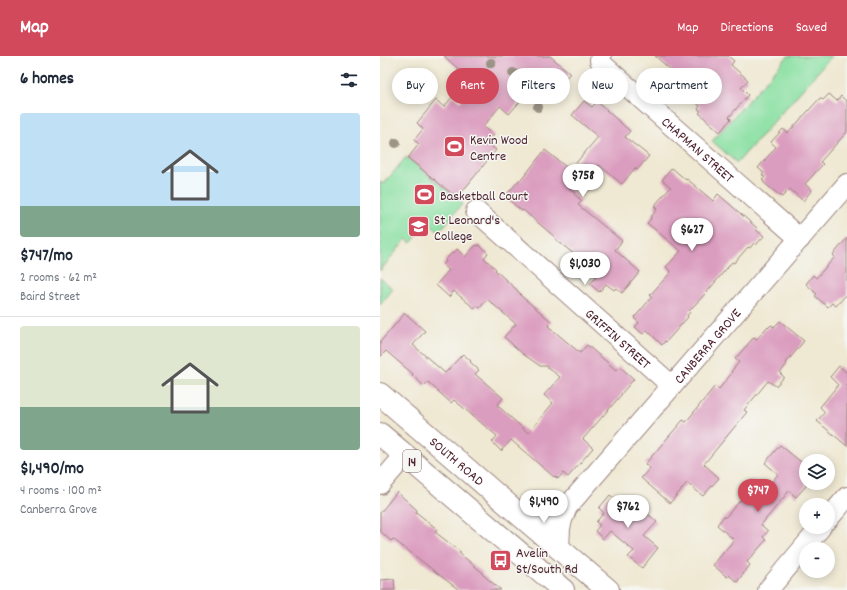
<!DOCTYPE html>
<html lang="en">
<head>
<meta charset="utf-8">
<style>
	:root { --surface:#fff; --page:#f2f2f3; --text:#1f2937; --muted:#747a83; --line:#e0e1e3; --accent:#d1495b }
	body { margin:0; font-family:Dekko,sans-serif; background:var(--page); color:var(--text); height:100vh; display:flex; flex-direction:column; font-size:15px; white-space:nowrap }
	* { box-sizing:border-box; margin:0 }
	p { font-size:13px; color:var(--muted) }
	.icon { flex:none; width:22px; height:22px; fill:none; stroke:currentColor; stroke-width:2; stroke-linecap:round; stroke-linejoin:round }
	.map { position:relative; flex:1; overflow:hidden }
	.drawer { display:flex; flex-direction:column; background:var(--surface); width:380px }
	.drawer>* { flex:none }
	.banner { position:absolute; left:12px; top:12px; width:380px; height:36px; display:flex; gap:8px }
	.tools { position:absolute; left:419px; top:398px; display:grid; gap:8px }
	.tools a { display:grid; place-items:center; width:36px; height:36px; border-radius:50%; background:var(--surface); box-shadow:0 2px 10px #0003; font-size:20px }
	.price { position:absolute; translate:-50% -34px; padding:0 9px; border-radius:14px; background:#fff; color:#222; font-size:13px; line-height:26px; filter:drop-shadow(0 1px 2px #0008) }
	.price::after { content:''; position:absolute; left:50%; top:24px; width:12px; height:9px; margin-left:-6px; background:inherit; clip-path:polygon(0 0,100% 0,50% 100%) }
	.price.active { background:var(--accent); color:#fff }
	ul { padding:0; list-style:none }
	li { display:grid; align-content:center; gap:8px; height:212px; padding:0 20px }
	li+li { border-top:1px solid var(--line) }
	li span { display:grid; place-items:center; height:124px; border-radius:4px; color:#555 }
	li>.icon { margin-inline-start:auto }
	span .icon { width:72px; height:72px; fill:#fffc; stroke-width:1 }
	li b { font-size:17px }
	h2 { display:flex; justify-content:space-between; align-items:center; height:48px; padding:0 20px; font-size:17px }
	.pill { padding:0 14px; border-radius:18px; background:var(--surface); box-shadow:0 2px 10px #0003; font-size:14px; line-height:36px }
	.pill.active { background:var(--accent); color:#fff }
	header { display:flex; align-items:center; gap:24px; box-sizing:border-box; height:56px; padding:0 20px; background:var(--accent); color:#fff }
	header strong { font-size:19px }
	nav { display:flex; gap:22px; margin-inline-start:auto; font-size:14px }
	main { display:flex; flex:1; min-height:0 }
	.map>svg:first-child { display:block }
	.green { fill:#8ae0a3; stroke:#6a8067 }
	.building { fill:#db9dbf }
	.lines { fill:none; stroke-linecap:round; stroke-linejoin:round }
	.minor-casing { stroke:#9c847e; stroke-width:22 }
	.major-casing { stroke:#9c847e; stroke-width:24 }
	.minor { stroke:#fff; stroke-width:20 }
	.major { stroke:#fff; stroke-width:22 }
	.tree { fill:#9d9487 }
	.labels { text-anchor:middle; stroke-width:3; stroke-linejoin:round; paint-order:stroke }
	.shield { fill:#f6f6f2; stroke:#7e6067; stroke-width:1 }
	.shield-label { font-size:13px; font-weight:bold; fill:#4a1f2b }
	.poi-label { font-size:14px; fill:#4a1f2b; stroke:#f6f6f2; text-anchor:start }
	.street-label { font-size:14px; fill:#4a1f2b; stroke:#f6f6f2 }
</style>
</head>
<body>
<header>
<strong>Map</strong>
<nav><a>Map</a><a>Directions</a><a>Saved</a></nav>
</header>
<main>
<section class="drawer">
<h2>6 homes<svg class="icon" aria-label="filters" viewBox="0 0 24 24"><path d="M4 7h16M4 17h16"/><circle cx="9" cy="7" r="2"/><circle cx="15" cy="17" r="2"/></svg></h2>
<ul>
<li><span style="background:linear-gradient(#bfe0f5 75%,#7fa58c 0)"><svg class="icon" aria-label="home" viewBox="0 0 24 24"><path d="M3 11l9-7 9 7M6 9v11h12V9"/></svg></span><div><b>$747/mo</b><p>2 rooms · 62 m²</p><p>Baird Street</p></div></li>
<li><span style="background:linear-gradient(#dfe7d0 65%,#7fa58c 0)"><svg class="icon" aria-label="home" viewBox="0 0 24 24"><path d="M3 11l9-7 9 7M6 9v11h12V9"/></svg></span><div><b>$1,490/mo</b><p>4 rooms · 100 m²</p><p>Canberra Grove</p></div></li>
</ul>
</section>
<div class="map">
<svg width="467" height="534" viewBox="0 0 467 534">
	<rect width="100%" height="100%" fill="#f6f6f2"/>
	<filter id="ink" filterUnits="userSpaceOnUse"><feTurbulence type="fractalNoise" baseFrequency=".025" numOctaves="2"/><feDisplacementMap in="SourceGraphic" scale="8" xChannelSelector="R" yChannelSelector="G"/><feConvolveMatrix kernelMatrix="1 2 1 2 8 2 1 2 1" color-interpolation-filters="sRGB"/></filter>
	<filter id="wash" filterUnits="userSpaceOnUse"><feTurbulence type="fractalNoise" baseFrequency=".012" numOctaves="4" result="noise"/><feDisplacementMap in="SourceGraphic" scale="16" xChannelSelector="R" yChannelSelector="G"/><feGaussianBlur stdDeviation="0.9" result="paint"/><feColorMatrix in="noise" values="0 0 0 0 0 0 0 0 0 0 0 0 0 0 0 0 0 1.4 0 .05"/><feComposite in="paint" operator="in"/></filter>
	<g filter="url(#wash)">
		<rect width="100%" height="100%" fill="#efe8d2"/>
		<g class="green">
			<polygon points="408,0 452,0 357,107 332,85"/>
			<polygon points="26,101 83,147 59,176 48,167 31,187 26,183 0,215 0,126 4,128"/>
			<polygon points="0,222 13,233 0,249"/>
		</g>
		<g id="blocks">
			<g class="building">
				<polygon points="64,0 170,0 190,17 164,47 150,34 129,58 120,50 103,71 114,79 107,87 116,94 77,142 28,102 39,88 34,84 43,73 37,67 56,44 64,51 73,40 80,46 95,28"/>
				<polygon points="275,0 348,0 354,5 351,9 368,24 361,32 368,39 349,61 351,63 340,76 319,57 321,55 318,53 320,50 293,28 299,21"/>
				<polygon points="449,38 457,45 461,40 467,46 467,76 440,106 443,108 425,128 432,134 423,145 410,133 402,141 399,139 383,126 384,125 382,124 385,121 382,119 384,117 378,112 396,91 391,86 403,73 408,77 440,42 443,44"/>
				<polygon points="204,45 212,51 217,46 227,54 226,54 250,75 245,81 269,100 257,114 255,112 242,128 219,109 214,115 213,114 210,117 206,113 189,132 195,137 194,138 202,145 198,149 242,185 235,194 260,216 242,237 236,232 234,234 226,228 219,236 210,228 216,221 192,200 194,198 175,183 176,182 143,154 142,155 125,141 139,124 141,124 165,94 190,114 218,81 192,59"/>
				<polygon points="292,112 306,124 307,123 333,145 338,138 377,172 376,174 384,180 376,189 374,187 370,192 368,191 354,207 352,206 327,236 309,255 310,256 307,260 308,261 286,286 285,285 282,289 267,274 263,278 255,271 259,267 254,262 272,241 270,239 291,216 286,211 301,195 267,167 271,163 270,162 277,153 274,150 291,131 282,124"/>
				<polygon points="467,182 467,238 456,250 452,247 448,251 435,240 437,238 434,236 434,235 426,228 433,219 436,222 455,201 453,199"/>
				<polygon points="99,189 108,197 104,202 116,213 115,214 138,235 138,236 141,238 140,239 172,266 168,270 200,297 207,289 236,314 239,310 254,323 241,338 242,338 203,383 213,392 188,421 183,417 178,423 175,420 174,421 131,384 121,395 112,386 117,380 74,344 71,347 48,326 44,330 32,319 33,318 6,295 0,301 0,286 25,257 45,275 33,289 65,317 83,298 91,305 90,306 99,314 95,318 123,342 117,349 148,377 173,347 164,339 180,321 166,310 160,310 143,298 124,281 136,268 107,243 100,252 97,250 94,252 74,235 69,241 56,229 69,214 63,209 66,205 65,204 73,196 74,197 77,193 85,201 95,190"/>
				<polygon points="400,265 424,285 406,307 407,308 400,317 404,321 396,330 388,325 364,354 367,356 324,408 339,422 323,440 307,427 290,447 261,422 270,412 265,408 303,364 306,366 335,330 339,333 352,317 351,316 359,306 355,303 374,281 377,283 387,271 388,272 391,269 394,271"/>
				<polygon points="459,310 467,317 467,390 437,365 445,356 440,351 458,329 450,321"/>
				<polygon points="400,389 426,410 426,430 416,441 409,435 381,469 388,475 383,481 386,484 367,506 370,509 357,526 349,519 347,521 333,509 354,484 337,469 344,460 345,462 364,440 361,437 372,424 385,435 398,418 385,407"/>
				<polygon points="17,436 37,454 36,456 57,473 55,476 81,496 79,497 103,517 102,518 121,534 79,534 13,483 11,485 0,475 0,457"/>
				<polygon points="230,439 255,460 262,453 277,466 264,480 278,492 262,512 248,501 254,495 230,475 223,483 215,475 220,469 216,466 224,457 219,452"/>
				<polygon points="14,523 15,534 0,534 0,524"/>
			</g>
		</g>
	</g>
	<g filter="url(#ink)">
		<use href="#blocks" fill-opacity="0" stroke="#9c847e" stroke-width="1"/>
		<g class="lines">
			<defs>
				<g id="minor">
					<path id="s1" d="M221 0 220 4 223 9 420 183"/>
					<path id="s2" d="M96 155 292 330"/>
					<polyline points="0,428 25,399"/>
					<polyline points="448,463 467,441"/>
					<path id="s3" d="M148 466C166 463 172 462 187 451L467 128"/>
					<polyline points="179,492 180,472 182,464 187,451"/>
					<polyline points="388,534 441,471"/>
				</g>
				<g id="major">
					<path id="s4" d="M0 338 148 466 228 534"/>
					<polyline points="0,378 183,534"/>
				</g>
			</defs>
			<use href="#minor" class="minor-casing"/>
			<use href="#major" class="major-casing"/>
			<use href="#minor" class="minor"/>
			<use href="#major" class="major"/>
		</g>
		<g class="tree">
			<circle cx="111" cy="7" r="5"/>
			<circle cx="133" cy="17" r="5"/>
			<circle cx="34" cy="23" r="5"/>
			<circle cx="158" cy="51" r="5"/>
			<circle cx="16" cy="87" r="5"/>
		</g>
	</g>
	<defs>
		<symbol id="stadium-square" viewBox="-11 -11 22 22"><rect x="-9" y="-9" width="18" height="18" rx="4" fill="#d1495b" stroke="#f6f6f2"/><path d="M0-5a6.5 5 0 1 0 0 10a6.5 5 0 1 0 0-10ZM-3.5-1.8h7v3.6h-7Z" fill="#fff"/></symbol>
		<symbol id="school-square" viewBox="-11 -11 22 22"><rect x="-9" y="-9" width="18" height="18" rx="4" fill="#d1495b" stroke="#f6f6f2"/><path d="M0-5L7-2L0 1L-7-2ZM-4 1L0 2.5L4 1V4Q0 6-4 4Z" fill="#fff"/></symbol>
		<symbol id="bus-square" viewBox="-11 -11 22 22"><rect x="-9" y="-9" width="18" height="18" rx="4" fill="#d1495b" stroke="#f6f6f2"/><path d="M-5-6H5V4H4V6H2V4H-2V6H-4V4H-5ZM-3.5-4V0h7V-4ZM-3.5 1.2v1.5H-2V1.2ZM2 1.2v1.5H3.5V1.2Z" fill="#fff"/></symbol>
	</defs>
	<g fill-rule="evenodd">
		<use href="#stadium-square" x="62" y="78" width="25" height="25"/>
		<use href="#stadium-square" x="32" y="126" width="25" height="25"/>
		<use href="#school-square" x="26" y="158" width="25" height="25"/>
		<use href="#bus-square" x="108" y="492" width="25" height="25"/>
	</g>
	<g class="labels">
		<rect class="shield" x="23" y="394" width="18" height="22" rx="3"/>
		<g class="shield-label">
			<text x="32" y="410">14</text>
		</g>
		<g class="poi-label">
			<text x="90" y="88">Kevin Wood<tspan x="90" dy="16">Centre</tspan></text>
			<text x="60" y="144">Basketball Court</text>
			<text x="54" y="168">St Leonard's<tspan x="54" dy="16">College</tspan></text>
			<text x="136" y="501">Avelin<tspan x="136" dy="16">St/South Rd</tspan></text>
		</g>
		<g class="street-label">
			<text dy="5" stroke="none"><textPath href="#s1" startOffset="137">CHAPMAN STREET</textPath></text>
			<text dy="5" stroke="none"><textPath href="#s2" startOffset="191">GRIFFIN STREET</textPath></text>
			<text dy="5" stroke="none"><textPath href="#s3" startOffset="256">CANBERRA GROVE</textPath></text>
			<text dy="5" stroke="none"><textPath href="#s4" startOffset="102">SOUTH ROAD</textPath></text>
		</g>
	</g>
</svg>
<div class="tools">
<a><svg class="icon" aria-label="layers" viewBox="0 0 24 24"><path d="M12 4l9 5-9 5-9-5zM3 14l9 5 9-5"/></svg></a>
<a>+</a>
<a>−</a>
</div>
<b class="price" style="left:203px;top:142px">$758</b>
<b class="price" style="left:312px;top:196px">$627</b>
<b class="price" style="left:205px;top:230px">$1,030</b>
<b class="price active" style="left:378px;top:457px">$747</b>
<b class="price" style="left:164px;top:468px">$1,490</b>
<b class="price" style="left:248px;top:473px">$762</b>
<div class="banner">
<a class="pill">Buy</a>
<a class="pill active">Rent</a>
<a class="pill">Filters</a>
<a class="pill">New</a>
<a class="pill">Apartment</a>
</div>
</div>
</main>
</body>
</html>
